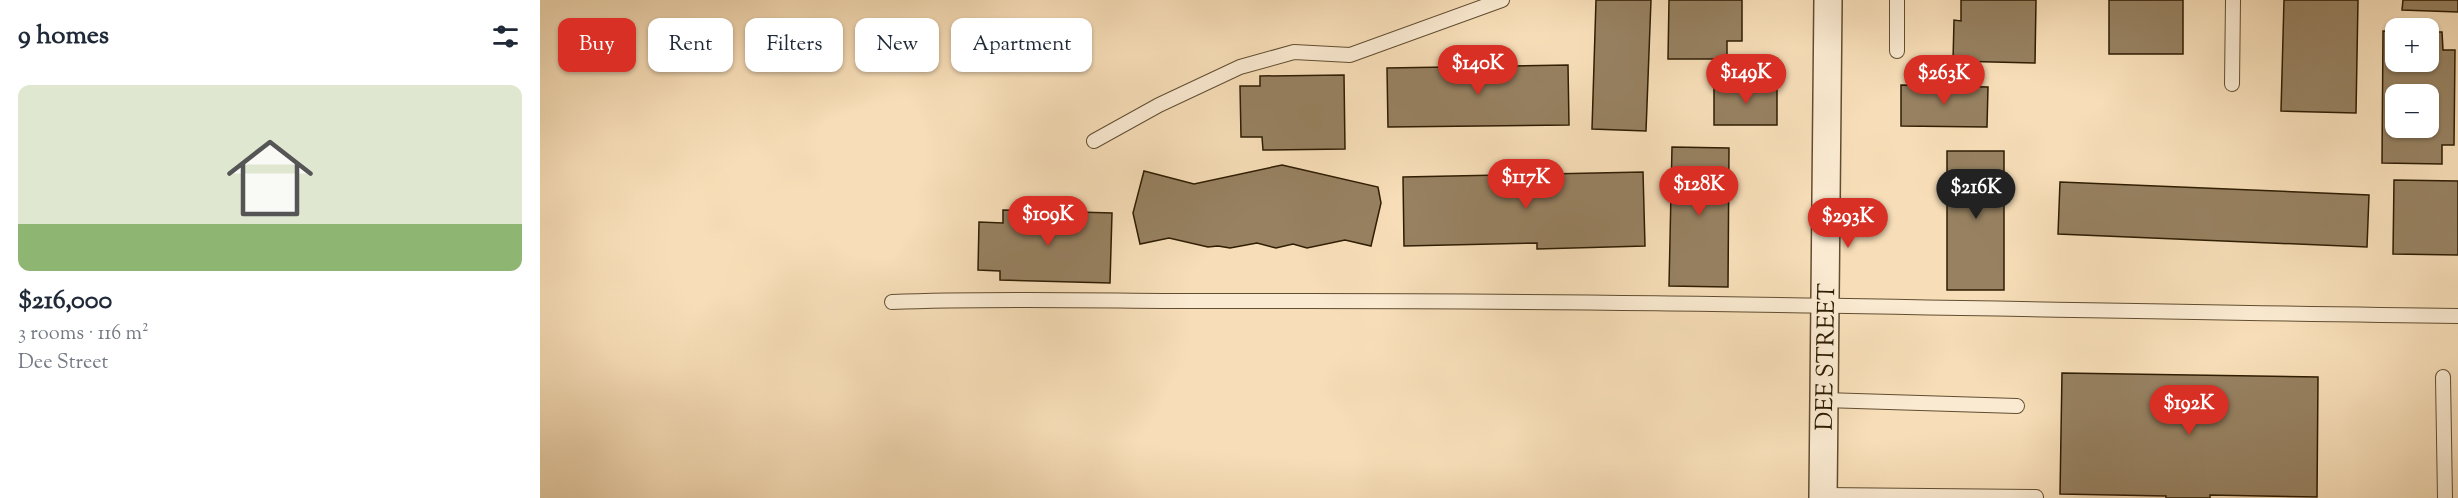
<!DOCTYPE html>
<html lang="en">
<head>
<meta charset="utf-8">
<style>
	:root { --surface:#fff; --page:#f6f6f7; --text:#1f2937; --muted:#747a83; --line:#e0e1e3; --accent:#d93025 }
	body { margin:0; font-family:"Sorts Mill Goudy",serif; background:var(--page); color:var(--text); height:100vh; display:flex; flex-direction:column; font-size:22px; white-space:nowrap }
	* { box-sizing:border-box; margin:0 }
	p { font-size:20px; color:var(--muted) }
	.icon { flex:none; width:33px; height:33px; fill:none; stroke:currentColor; stroke-width:2; stroke-linecap:round; stroke-linejoin:round }
	.map { position:relative; flex:1; overflow:hidden }
	.sheet { display:flex; flex-direction:column; background:var(--surface); width:540px }
	.sheet>* { flex:none }
	.guide { position:absolute; left:18px; top:18px; width:570px; height:54px; display:flex; gap:12px }
	.controls { position:absolute; left:1845px; top:18px; display:grid; gap:12px }
	.controls a { display:grid; place-items:center; width:54px; height:54px; border-radius:12px; background:var(--surface); box-shadow:0 2px 4px #0004; font-size:30px }
	.price { position:absolute; translate:-50% -51px; padding:0 14px; border-radius:21px; background:var(--accent); color:#fff; font-size:20px; line-height:39px; filter:drop-shadow(0 2px 3px #0008) }
	.price::after { content:''; position:absolute; left:50%; top:36px; width:18px; height:14px; margin-left:-9px; background:inherit; clip-path:polygon(0 0,100% 0,50% 100%) }
	.price.active { background:#222; color:#fff }
	ul { padding:0; list-style:none }
	li { display:grid; align-content:center; gap:12px; height:318px; padding:0 18px }
	li+li { border-top:2px solid var(--line) }
	li span { display:grid; place-items:center; height:186px; border-radius:12px; color:#555 }
	li>.icon { margin-inline-start:auto }
	span .icon { width:108px; height:108px; fill:#fffc; stroke-width:1 }
	li b { font-size:26px }
	h2 { display:flex; justify-content:space-between; align-items:center; height:72px; padding:0 18px; font-size:26px }
	.tag { padding:0 21px; border-radius:12px; background:var(--surface); box-shadow:0 2px 4px #0004; font-size:21px; line-height:54px }
	.tag.active { background:var(--accent); color:#fff }
	main { display:flex; flex:1; min-height:0 }
	.map>svg:first-child { display:block }
	.building { fill:#978161; stroke:#2f1d03; stroke-width:1.5; fill-rule:evenodd }
	.lines { fill:none; stroke-linecap:round; stroke-linejoin:round }
	.lane-casing { stroke:#614d30; stroke-width:16 }
	.street-casing { stroke:#614d30; stroke-width:30 }
	.lane { stroke:#faead1; stroke-width:14 }
	.street { stroke:#faead1; stroke-width:27 }
	.labels { text-anchor:middle; stroke-width:6; stroke-linejoin:round; paint-order:stroke }
	.street-label { font-size:24px; fill:#2f1d03; stroke:#faead1 }
</style>
</head>
<body>
<main>
<section class="sheet">
<h2>9 homes<svg class="icon" aria-label="filters" viewBox="0 0 24 24"><path d="M4 7h16M4 17h16"/><circle cx="9" cy="7" r="2"/><circle cx="15" cy="17" r="2"/></svg></h2>
<ul>
<li><span style="background:linear-gradient(#dfe7d0 75%,#8fb573 0)"><svg class="icon" aria-label="home" viewBox="0 0 24 24"><path d="M3 11l9-7 9 7M6 9v11h12V9"/></svg></span><div><b>$216,000</b><p>3 rooms · 116 m²</p><p>Dee Street</p></div></li>
</ul>
</section>
<div class="map">
<svg width="1918" height="498" viewBox="0 0 1918 498">
	<rect width="100%" height="100%" fill="#f7deb8"/>
	<filter id="stains"><feTurbulence type="fractalNoise" baseFrequency=".00333" numOctaves="4"/><feColorMatrix values="0 0 0 0 .2 0 0 0 0 .09 0 0 0 0 .02 0 0 0 .5 -.17"/></filter>
	<radialGradient id="worn" r=".72"><stop offset=".6" stop-color="#630" stop-opacity="0"/><stop offset="1" stop-color="#630" stop-opacity=".3"/></radialGradient>
	<g class="building">
		<polygon points="1056,0 1111,0 1106,131 1052,129"/>
		<polygon points="1129,0 1202,0 1202,41 1187,41 1187,59 1128,59"/>
		<polygon points="1421,0 1496,0 1495,63 1413,61 1414,20 1421,21"/>
		<rect x="1569" y="0" width="74" height="54"/>
		<polygon points="1744,0 1818,0 1816,113 1741,111"/>
		<polygon points="1863,0 1918,0 1918,12 1862,10"/>
		<path d="M1843 31 1856 32V62H1888V32H1902L1903 50H1915L1914 145H1902V164L1842 163ZM1856 94H1888V128H1856Z"/>
		<polygon points="1028,65 1029,125 848,127 847,68"/>
		<polygon points="804,75 805,149 723,150 722,137 701,137 700,86 720,86 720,76"/>
		<rect x="1174" y="85" width="63" height="40"/>
		<polygon points="1361,85 1448,87 1447,127 1361,126"/>
		<polygon points="1132,147 1189,148 1188,287 1129,286"/>
		<rect x="1407" y="151" width="57" height="139"/>
		<polygon points="742,165 838,187 841,203 831,246 805,240 767,248 753,244 736,248 717,243 690,248 678,246 668,247 629,238 600,244 593,213 604,171 654,184"/>
		<polygon points="1103,172 1105,246 997,249 997,243 864,246 863,177"/>
		<polygon points="1854,180 1918,181 1918,255 1853,254"/>
		<polygon points="1520,182 1829,195 1827,247 1518,234"/>
		<polygon points="463,210 572,213 570,283 460,280 460,271 438,270 439,222 463,223"/>
		<polygon points="1522,373 1778,377 1777,497 1670,495 1670,498 1626,498 1626,496 1520,494"/>
	</g>
	<g class="lines">
		<defs>
			<g id="lane">
				<polyline points="1357,51 1357,0"/>
				<polyline points="1692,84 1693,0"/>
				<polyline points="554,141 619,105 700,67 754,52 810,55 962,0"/>
				<path d="M352 302C473 297 593 302 714 301 1115 300 1517 311 1918 316"/>
				<polyline points="1903,377 1905,498"/>
				<polyline points="1284,400 1477,406"/>
				<polyline points="1283,495 1496,497"/>
			</g>
			<polyline id="street" points="1283,498 1288,0"/>
		</defs>
		<use href="#lane" class="lane-casing"/>
		<use href="#street" class="street-casing"/>
		<use href="#lane" class="lane"/>
		<use href="#street" class="street"/>
	</g>
	<g class="labels">
		<g class="street-label">
			<text transform="translate(1285 357) rotate(-89)" y="8">DEE STREET</text>
		</g>
	</g>
	<rect width="100%" height="100%" filter="url(#stains)"/>
	<rect width="100%" height="100%" fill="url(#worn)"/>
</svg>
<div class="controls">
<a>+</a>
<a>−</a>
</div>
<b class="price" style="left:938px;top:96px">$140K</b>
<b class="price" style="left:1206px;top:105px">$149K</b>
<b class="price" style="left:1404px;top:106px">$263K</b>
<b class="price" style="left:986px;top:210px">$117K</b>
<b class="price" style="left:1159px;top:217px">$128K</b>
<b class="price active" style="left:1436px;top:220px">$216K</b>
<b class="price" style="left:508px;top:247px">$109K</b>
<b class="price" style="left:1308px;top:249px">$293K</b>
<b class="price" style="left:1649px;top:436px">$192K</b>
<div class="guide">
<a class="tag active">Buy</a>
<a class="tag">Rent</a>
<a class="tag">Filters</a>
<a class="tag">New</a>
<a class="tag">Apartment</a>
</div>
</div>
</main>
</body>
</html>
